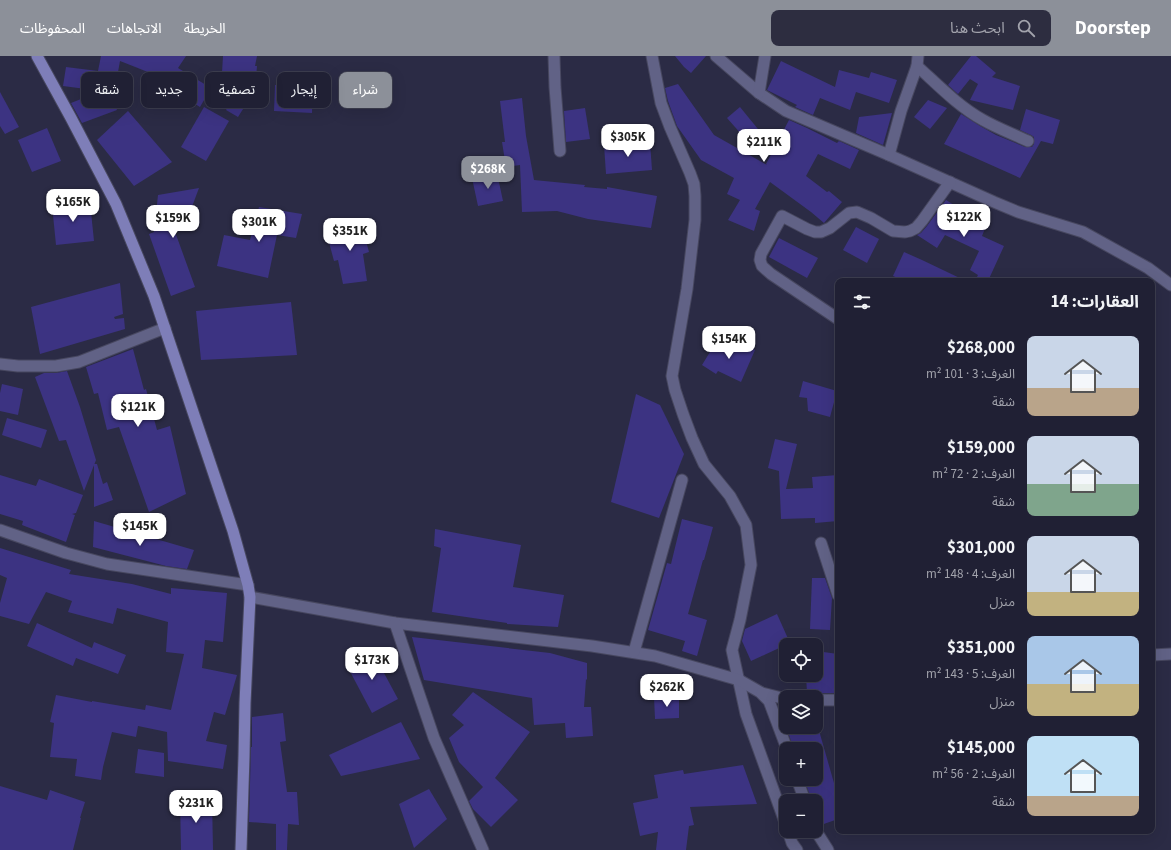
<!DOCTYPE html>
<html lang="ar">
<head>
<meta charset="utf-8">
<style>
	:root { --surface:#202034; --page:#2d2d40; --text:#f1f3f6; --muted:#a2a3ac; --line:#3d3e4f; --accent:#8c9099 }
	body { margin:0; font-family:"Source Sans 3","Noto Sans Arabic",sans-serif; background:var(--page); color:var(--text); direction:rtl; height:100vh; display:flex; flex-direction:column; font-size:15px; white-space:nowrap }
	* { box-sizing:border-box; margin:0 }
	p { font-size:13px; color:var(--muted) }
	.icon { flex:none; width:22px; height:22px; fill:none; stroke:currentColor; stroke-width:2; stroke-linecap:round; stroke-linejoin:round }
	.map { position:relative; flex:1; overflow:hidden; direction:ltr }
	.side { position:absolute; left:835px; top:222px; width:320px; height:556px; display:flex; flex-direction:column; background:var(--surface); border-radius:8px; box-shadow:0 4px 16px #0002,0 0 0 1px var(--line); direction:rtl }
	.side>* { flex:none }
	.guide { position:absolute; left:12px; top:16px; width:380px; height:36px; direction:rtl; display:flex; gap:8px }
	.buttons { position:absolute; left:779px; top:582px; display:grid; gap:8px }
	.buttons a { display:grid; place-items:center; width:44px; height:44px; border-radius:8px; background:var(--surface); box-shadow:0 4px 16px #0002,0 0 0 1px var(--line); font-size:20px }
	.price { position:absolute; translate:-50% -34px; padding:0 9px; border-radius:8px; background:#fff; color:#222; font-size:13px; line-height:26px; filter:drop-shadow(0 1px 2px #0008) }
	.price::after { content:''; position:absolute; left:50%; top:24px; width:12px; height:9px; margin-left:-6px; background:inherit; clip-path:polygon(0 0,100% 0,50% 100%) }
	.price.active { background:var(--accent); color:#fff }
	ul { padding:0; list-style:none }
	li { display:flex; align-items:center; gap:12px; height:100px; padding:0 16px }
	li span { display:grid; place-items:center; flex:none; width:112px; height:80px; border-radius:8px; color:#555 }
	li>.icon { margin-inline-start:auto }
	span .icon { width:48px; height:48px; fill:#fffc; stroke-width:1 }
	li b { font-size:17px }
	h2 { display:flex; justify-content:space-between; align-items:center; height:48px; padding:0 16px; font-size:17px }
	.pill { padding:0 14px; border-radius:8px; background:var(--surface); box-shadow:0 4px 16px #0002,0 0 0 1px var(--line); font-size:14px; line-height:36px }
	.pill.active { background:var(--accent); color:#fff }
	header { display:flex; align-items:center; gap:24px; box-sizing:border-box; height:56px; padding:0 20px; background:var(--accent); color:#fff }
	header strong { font-size:19px }
	nav { display:flex; gap:22px; margin-inline-start:auto; font-size:14px }
	.search { width:280px; height:36px; background:var(--page); display:flex; align-items:center; gap:10px; box-sizing:border-box; padding:0 14px; border-radius:8px; color:var(--muted); font-size:15px }
	.map>svg:first-child { display:block }
	.building { fill:#3c3382 }
	.lines { fill:none; stroke-linecap:round; stroke-linejoin:round }
	.minor-casing { stroke:#47475f; stroke-width:13 }
	.secondary-casing { stroke:#47475f; stroke-width:13 }
	.minor { stroke:#616286; stroke-width:11 }
	.secondary { stroke:#7e7eb8; stroke-width:11 }
</style>
</head>
<body>
<header>
<strong>Doorstep</strong>
<div class="search"><svg class="icon" aria-label="search" viewBox="0 0 24 24"><circle cx="10" cy="10" r="6"/><path d="M15 15l6 6"/></svg>ابحث هنا</div>
<nav><a>الخريطة</a><a>الاتجاهات</a><a>المحفوظات</a></nav>
</header>
<div class="map">
<svg width="1171" height="794" viewBox="0 0 1171 794">
	<rect width="100%" height="100%" fill="#2b2b45"/>
	<g class="building">
		<polygon points="101,0 186,0 178,12 211,32 200,51 156,24 158,20 120,5 113,44 117,54 82,67 71,47 101,35 63,30 66,11 98,15"/>
		<polygon points="223,0 257,0 255,10 257,10 255,34 238,61 226,54 238,34 221,33"/>
		<polygon points="675,0 706,0 691,17 684,11"/>
		<polygon points="971,0 976,0 996,17 992,21 1020,30 1013,54 970,44 978,28 970,23 958,38 948,29"/>
		<polygon points="781,5 835,31 839,14 869,22 871,16 897,24 889,47 856,36 850,54 820,42 813,59 795,51 797,49 767,34"/>
		<polygon points="678,28 714,79 767,109 766,108 789,64 807,72 837,87 839,85 859,94 850,113 818,98 806,120 827,136 829,135 842,146 824,167 811,156 770,126 755,153 760,155 754,175 728,164 740,144 727,138 734,122 701,104 677,70 668,45 665,32"/>
		<polygon points="275,29 313,30 312,57 274,55"/>
		<polygon points="0,36 19,71 5,78 0,70"/>
		<polygon points="522,42 526,80 534,124 585,129 584,131 607,133 607,131 657,140 651,172 588,163 557,155 522,156 520,109 506,111 502,86 505,86 500,45"/>
		<polygon points="928,44 947,52 930,73 914,61"/>
		<polygon points="204,51 229,65 206,105 181,91"/>
		<polygon points="740,51 762,78 750,88 727,62"/>
		<polygon points="585,52 590,83 566,86 564,55"/>
		<polygon points="1026,53 1060,64 1053,88 1041,85 1020,122 944,88 961,58 980,70 996,79 1025,91 1032,91 1034,88 1034,81 1031,79 1020,74"/>
		<polygon points="128,55 172,106 134,130 97,84"/>
		<polygon points="892,57 883,89 856,77 859,61"/>
		<polygon points="47,72 61,105 32,116 18,84"/>
		<polygon points="650,86 652,114 606,118 604,89"/>
		<polygon points="497,117 503,145 478,150 472,122"/>
		<polygon points="199,132 187,164 170,162 195,231 171,240 149,178 154,176 158,139"/>
		<polygon points="946,144 962,154 960,157 986,170 982,180 1004,190 988,225 975,225 978,219 970,214 979,195 945,179 937,192 917,179 921,177 927,170"/>
		<polygon points="90,146 94,185 56,189 52,149"/>
		<polygon points="259,151 302,158 296,182 277,179 268,222 217,210 224,179 250,184"/>
		<polygon points="361,166 369,196 363,198 367,225 343,228 338,204 334,205 326,175"/>
		<polygon points="856,171 879,183 867,207 843,194"/>
		<polygon points="779,182 818,202 807,222 769,201"/>
		<polygon points="904,196 922,204 966,225 905,225 893,220"/>
		<polygon points="120,227 123,258 114,261 115,263 124,262 125,273 40,298 31,251"/>
		<polygon points="291,246 297,299 201,304 196,255"/>
		<polygon points="718,283 735,293 738,286 755,294 741,326 718,315 716,318 702,309"/>
		<polygon points="133,293 144,334 146,333 157,374 170,370 186,438 149,456 119,371 107,374 98,337 94,338 86,311"/>
		<polygon points="67,315 80,351 96,404 84,435 66,384 59,385 35,321 44,317 56,317"/>
		<polygon points="803,325 837,335 830,361 808,355 807,342 799,341"/>
		<polygon points="2,328 23,333 18,359 0,355 0,337"/>
		<polygon points="636,338 660,349 684,398 659,462 611,446"/>
		<polygon points="7,362 47,374 41,392 2,379"/>
		<polygon points="775,383 797,388 786,433 813,432 812,421 838,419 838,465 815,467 815,462 781,463 779,415 768,412"/>
		<polygon points="94,408 97,408 103,428 107,426 113,444 94,451"/>
		<polygon points="0,419 36,430 39,423 83,439 76,457 72,458 75,459 66,486 22,469 23,465 0,458"/>
		<polygon points="682,463 713,471 704,504 703,504 688,558 707,564 697,600 682,595 685,585 648,574 667,507 671,508"/>
		<polygon points="94,465 194,494 187,513 166,510 93,491"/>
		<polygon points="435,473 521,489 513,531 564,539 558,571 507,568 507,567 432,556 441,492 434,490"/>
		<polygon points="0,492 71,514 69,518 132,528 171,538 171,532 227,537 223,586 205,584 202,612 237,619 225,659 214,656 206,685 227,689 223,713 168,705 167,676 138,670 136,681 112,676 103,711 101,724 75,720 77,703 50,701 54,667 50,666 56,639 92,646 92,645 145,654 146,649 171,654 184,598 166,596 168,566 117,552 113,568 68,556 72,545 46,536 29,568 0,560 0,547 7,522 0,519"/>
		<polygon points="812,522 825,522 832,542 830,574 810,573"/>
		<polygon points="777,558 790,587 751,605 742,585 745,573"/>
		<polygon points="37,567 92,592 94,586 126,599 118,618 76,602 73,610 27,590"/>
		<polygon points="412,581 550,597 587,607 587,624 586,623 584,651 591,651 593,680 566,682 565,667 534,669 532,642 424,624"/>
		<polygon points="371,593 398,643 372,657 345,606"/>
		<polygon points="816,595 838,598 837,637 807,637 806,619 816,619"/>
		<polygon points="473,636 530,676 495,722 518,744 491,771 473,753 469,745 483,731 459,706 449,682 464,669 452,659"/>
		<polygon points="654,641 679,641 679,662 655,663"/>
		<polygon points="283,657 286,685 280,686 287,736 297,736 299,769 288,768 287,794 276,794 276,768 249,766 251,691 252,691 252,661"/>
		<polygon points="401,666 420,703 341,720 329,699"/>
		<polygon points="786,671 818,671 838,741 838,763 821,769 816,757 816,745 812,745 804,723 816,723 816,693 794,693"/>
		<polygon points="138,693 164,697 164,721 135,717"/>
		<polygon points="743,709 757,748 690,751 694,769 689,770 686,794 656,794 658,776 640,780 633,747 658,742 654,719 683,714 684,718"/>
		<polygon points="0,730 47,744 50,734 85,746 80,762 81,762 73,794 0,794"/>
		<polygon points="429,733 447,763 414,792 399,748"/>
		<polygon points="180,743 212,743 213,794 181,794"/>
	</g>
	<g class="lines">
		<defs>
			<g id="minor">
				<polyline points="554,0 555,31 560,95"/>
				<polyline points="652,0 661,47 670,71 690,117 694,128 695,140 695,164 687,233 672,320 675,334 683,358 692,382 704,408 730,440 746,469 751,509 740,564 732,594 746,658 786,769"/>
				<polyline points="716,0 759,37 786,55 889,99 994,146 1018,156 1083,176 1148,212 1171,229"/>
				<path d="M917 10C938 29 958 50 983 64 997 72 1013 78 1028 85"/>
				<polyline points="759,37 765,0"/>
				<polyline points="889,99 901,55 917,10 918,0"/>
				<polyline points="838,263 771,218 762,210 760,204 761,198 782,160 807,173 815,176 821,176 830,172 849,157 857,156 871,162 893,175 905,176 910,175 916,172 922,165 950,126"/>
				<polyline points="0,308 18,310 56,310 79,306 165,272"/>
				<polyline points="0,474 66,497 107,508 248,529"/>
				<polyline points="821,487 838,539"/>
				<polyline points="250,541 395,567 592,590 655,600 739,624 760,636 769,645 787,693"/>
				<polyline points="395,567 434,682 483,794"/>
				<polyline points="634,596 682,424"/>
				<polyline points="1152,599 1171,598"/>
				<polyline points="762,637 786,643"/>
				<polyline points="816,644 838,644"/>
				<polyline points="797,723 805,745"/>
				<polyline points="788,775 792,787 797,794"/>
				<polyline points="816,775 828,794"/>
			</g>
			<polyline id="secondary" points="37,0 71,62 116,148 154,240 233,475 248,529 250,541 245,647 244,700 241,794"/>
		</defs>
		<use href="#minor" class="minor-casing"/>
		<use href="#secondary" class="secondary-casing"/>
		<use href="#minor" class="minor"/>
		<use href="#secondary" class="secondary"/>
	</g>
</svg>
<div class="buttons">
<a><svg class="icon" aria-label="locate" viewBox="0 0 24 24"><circle cx="12" cy="12" r="6"/><path d="M12 2v4M12 18v4M2 12h4M18 12h4"/></svg></a>
<a><svg class="icon" aria-label="layers" viewBox="0 0 24 24"><path d="M12 4l9 5-9 5-9-5zM3 14l9 5 9-5"/></svg></a>
<a>+</a>
<a>−</a>
</div>
<b class="price" style="left:628px;top:102px">$305K</b>
<b class="price" style="left:764px;top:107px">$211K</b>
<b class="price active" style="left:488px;top:134px">$268K</b>
<b class="price" style="left:73px;top:167px">$165K</b>
<b class="price" style="left:964px;top:182px">$122K</b>
<b class="price" style="left:173px;top:183px">$159K</b>
<b class="price" style="left:259px;top:187px">$301K</b>
<b class="price" style="left:350px;top:196px">$351K</b>
<b class="price" style="left:729px;top:304px">$154K</b>
<b class="price" style="left:138px;top:372px">$121K</b>
<b class="price" style="left:140px;top:491px">$145K</b>
<b class="price" style="left:372px;top:625px">$173K</b>
<b class="price" style="left:667px;top:652px">$262K</b>
<b class="price" style="left:196px;top:768px">$231K</b>
<div class="guide">
<a class="pill active">شراء</a>
<a class="pill">إيجار</a>
<a class="pill">تصفية</a>
<a class="pill">جديد</a>
<a class="pill">شقة</a>
</div>
<section class="side">
<h2>العقارات: 14<svg class="icon" aria-label="filters" viewBox="0 0 24 24"><path d="M4 7h16M4 17h16"/><circle cx="9" cy="7" r="2"/><circle cx="15" cy="17" r="2"/></svg></h2>
<ul>
<li><span style="background:linear-gradient(#c9d6e8 65%,#b9a48a 0)"><svg class="icon" aria-label="home" viewBox="0 0 24 24"><path d="M3 11l9-7 9 7M6 9v11h12V9"/></svg></span><div><b>$268,000</b><p>الغرف: 3 · 101 m²</p><p>شقة</p></div></li>
<li><span style="background:linear-gradient(#c9d6e8 60%,#7fa58c 0)"><svg class="icon" aria-label="home" viewBox="0 0 24 24"><path d="M3 11l9-7 9 7M6 9v11h12V9"/></svg></span><div><b>$159,000</b><p>الغرف: 2 · 72 m²</p><p>شقة</p></div></li>
<li><span style="background:linear-gradient(#c9d6e8 70%,#c2b280 0)"><svg class="icon" aria-label="home" viewBox="0 0 24 24"><path d="M3 11l9-7 9 7M6 9v11h12V9"/></svg></span><div><b>$301,000</b><p>الغرف: 4 · 148 m²</p><p>منزل</p></div></li>
<li><span style="background:linear-gradient(#a9c7e8 60%,#c2b280 0)"><svg class="icon" aria-label="home" viewBox="0 0 24 24"><path d="M3 11l9-7 9 7M6 9v11h12V9"/></svg></span><div><b>$351,000</b><p>الغرف: 5 · 143 m²</p><p>منزل</p></div></li>
<li><span style="background:linear-gradient(#bfe0f5 75%,#b9a48a 0)"><svg class="icon" aria-label="home" viewBox="0 0 24 24"><path d="M3 11l9-7 9 7M6 9v11h12V9"/></svg></span><div><b>$145,000</b><p>الغرف: 2 · 56 m²</p><p>شقة</p></div></li>
</ul>
</section>
</div>
</body>
</html>
